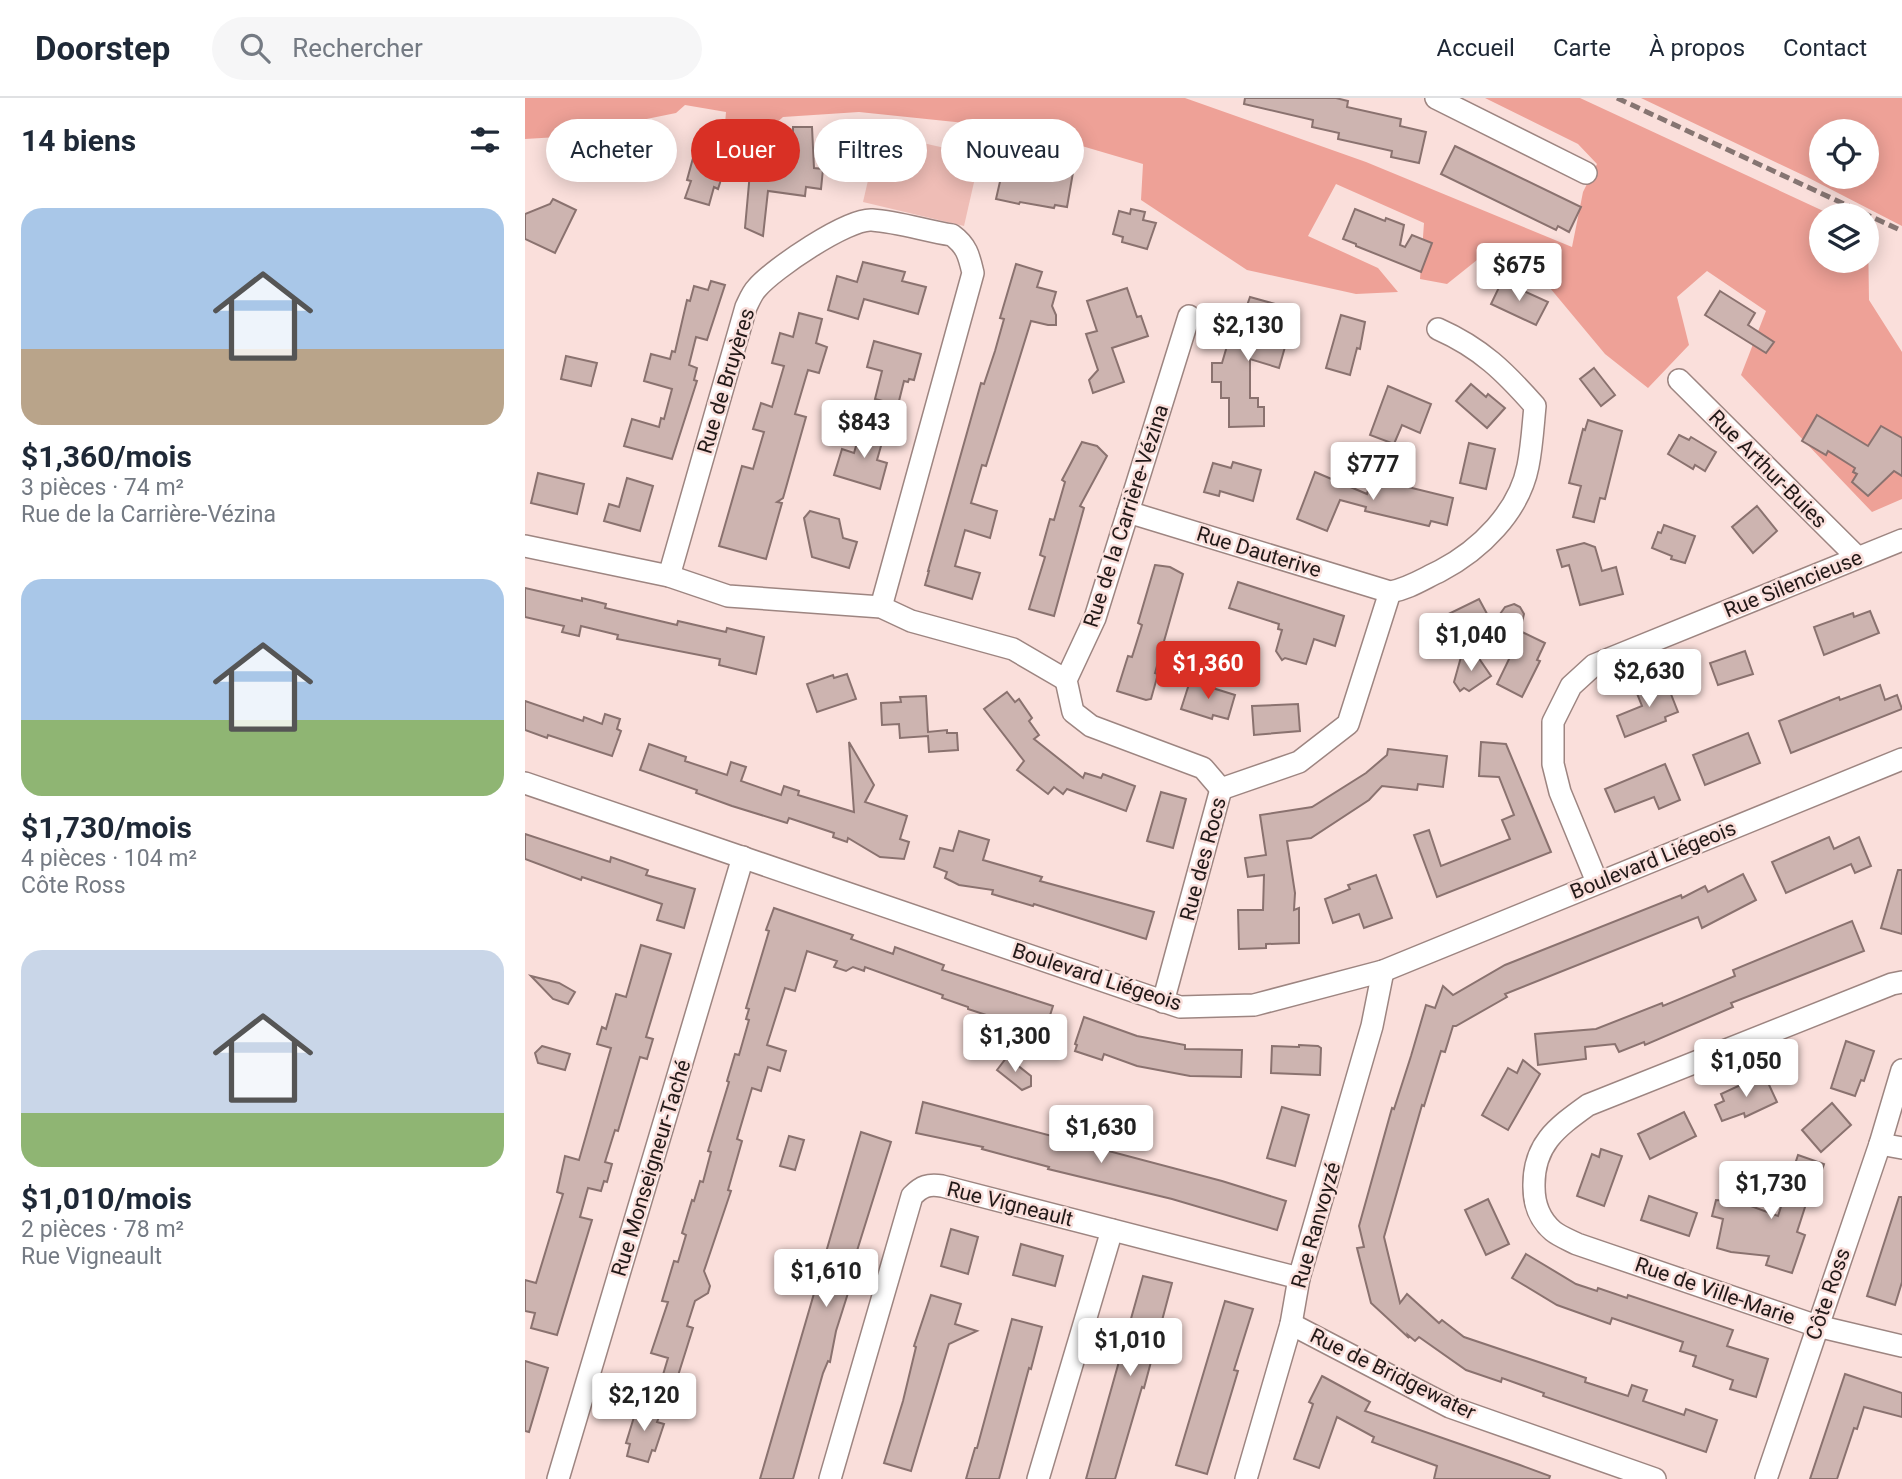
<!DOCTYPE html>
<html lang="fr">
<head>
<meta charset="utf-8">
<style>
	:root { --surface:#fff; --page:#f6f6f7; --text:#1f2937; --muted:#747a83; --line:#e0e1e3; --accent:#d93025 }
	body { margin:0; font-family:Roboto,sans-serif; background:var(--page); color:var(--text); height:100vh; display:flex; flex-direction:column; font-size:26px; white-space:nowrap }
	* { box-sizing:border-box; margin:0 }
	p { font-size:23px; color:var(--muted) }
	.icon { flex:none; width:38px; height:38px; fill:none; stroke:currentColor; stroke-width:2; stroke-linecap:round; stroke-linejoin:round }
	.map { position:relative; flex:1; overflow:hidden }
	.drawer { display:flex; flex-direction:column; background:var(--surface); width:525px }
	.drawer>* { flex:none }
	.top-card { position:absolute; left:21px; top:21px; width:665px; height:63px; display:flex; gap:14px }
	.tools { position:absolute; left:1284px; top:21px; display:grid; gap:14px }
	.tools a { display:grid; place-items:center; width:70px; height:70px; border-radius:50%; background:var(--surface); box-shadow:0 4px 18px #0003; font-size:35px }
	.price { position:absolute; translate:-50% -60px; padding:0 16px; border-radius:7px; background:#fff; color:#222; font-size:23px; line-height:46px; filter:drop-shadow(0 2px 4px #0008) }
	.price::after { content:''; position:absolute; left:50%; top:42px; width:21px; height:16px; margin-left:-10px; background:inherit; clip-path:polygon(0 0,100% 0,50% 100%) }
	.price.active { background:var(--accent); color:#fff }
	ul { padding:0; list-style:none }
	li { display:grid; align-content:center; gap:14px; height:371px; padding:0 21px }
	li span { display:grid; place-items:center; height:217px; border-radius:21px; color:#555 }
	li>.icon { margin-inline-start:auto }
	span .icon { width:126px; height:126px; fill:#fffc; stroke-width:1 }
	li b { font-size:30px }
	h2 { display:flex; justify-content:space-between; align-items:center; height:84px; padding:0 21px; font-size:30px }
	.chip { padding:0 24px; border-radius:32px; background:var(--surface); box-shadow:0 4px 18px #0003; font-size:24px; line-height:63px }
	.chip.active { background:var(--accent); color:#fff }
	header { display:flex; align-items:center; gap:42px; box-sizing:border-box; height:98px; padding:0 35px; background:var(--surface); border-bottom:2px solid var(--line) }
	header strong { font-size:33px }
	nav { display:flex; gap:38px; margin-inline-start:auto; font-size:24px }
	.search { width:490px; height:63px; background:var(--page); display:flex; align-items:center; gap:18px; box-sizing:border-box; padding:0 24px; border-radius:38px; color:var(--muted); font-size:26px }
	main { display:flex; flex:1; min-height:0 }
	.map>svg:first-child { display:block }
	.green { fill:#efbdb6 }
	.forest { fill:#eea197; fill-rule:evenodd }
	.building { fill:#cdb4b0; stroke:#8a726f; stroke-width:2 }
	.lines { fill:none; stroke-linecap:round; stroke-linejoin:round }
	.minor-casing { stroke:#9d8581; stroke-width:24 }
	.minor { stroke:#fff; stroke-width:21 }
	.rail { stroke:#867572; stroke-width:5; stroke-dasharray:10 5; stroke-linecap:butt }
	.labels { text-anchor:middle; stroke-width:5; stroke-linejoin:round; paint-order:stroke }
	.street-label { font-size:21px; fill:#221918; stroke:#fadfdb }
</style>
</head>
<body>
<header>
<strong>Doorstep</strong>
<div class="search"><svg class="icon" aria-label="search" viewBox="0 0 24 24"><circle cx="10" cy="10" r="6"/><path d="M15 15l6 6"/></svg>Rechercher</div>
<nav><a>Accueil</a><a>Carte</a><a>À propos</a><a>Contact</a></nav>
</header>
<main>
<section class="drawer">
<h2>14 biens<svg class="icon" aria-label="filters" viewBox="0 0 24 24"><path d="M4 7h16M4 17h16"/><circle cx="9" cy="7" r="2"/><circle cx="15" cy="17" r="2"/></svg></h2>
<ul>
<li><span style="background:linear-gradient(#a9c7e8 65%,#b9a48a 0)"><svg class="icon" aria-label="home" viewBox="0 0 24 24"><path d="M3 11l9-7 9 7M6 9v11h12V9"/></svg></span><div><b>$1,360/mois</b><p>3 pièces · 74 m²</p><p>Rue de la Carrière-Vézina</p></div></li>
<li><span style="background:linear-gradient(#a9c7e8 65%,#8fb573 0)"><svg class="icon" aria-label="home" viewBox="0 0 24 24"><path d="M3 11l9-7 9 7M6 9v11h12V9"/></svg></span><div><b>$1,730/mois</b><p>4 pièces · 104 m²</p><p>Côte Ross</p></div></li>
<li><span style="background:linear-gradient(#c9d6e8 75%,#8fb573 0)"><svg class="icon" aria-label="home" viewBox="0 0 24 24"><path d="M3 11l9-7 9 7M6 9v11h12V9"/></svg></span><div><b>$1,010/mois</b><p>2 pièces · 78 m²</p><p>Rue Vigneault</p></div></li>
</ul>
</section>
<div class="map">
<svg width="1377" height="1381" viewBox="0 0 1377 1381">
	<rect width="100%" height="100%" fill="#fadfdb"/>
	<polygon class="green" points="354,35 455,58 439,128 338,104"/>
	<g class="forest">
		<polygon points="0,0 660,0 841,64 1047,149 1058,94 1072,66 1053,46 960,0 1055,0 1307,117 1297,117 1297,163 1342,163 1343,134 1344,202 1377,254 1377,401 1347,414 1216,277 1241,213 1182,173 1152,199 1164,247 1123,290 1080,256 1025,190 952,162 922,186 895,181 899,125 811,86 783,138 853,170 873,194 831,196 722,172 616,102 618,66 499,31 334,14 258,19 221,52 198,50 201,14 160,7 151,15 33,39 0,41"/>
		<path d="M1116 0H1377V128L1282 79ZM1342 33V79H1297V33Z"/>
	</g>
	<g class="building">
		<polygon points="720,0 811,0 823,3 822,9 876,21 875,28 901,34 894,65 866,59 867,53 813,41 814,35 787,29 788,22 719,6"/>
		<polygon points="268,29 287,29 289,70 298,71 296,91 281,89 280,98 243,93 238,138 220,130 226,63 248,65 247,47 268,46"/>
		<polygon points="930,48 1056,109 1044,134 1033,128 1031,132 916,76"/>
		<polygon points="508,55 550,63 542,109 530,107 529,110 495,104 494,106 471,101 477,75 486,77 489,64 492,65 492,62 506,64"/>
		<polygon points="173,56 196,62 194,67 200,69 193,91 189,89 184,107 160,100 166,83 162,82 168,60 172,61"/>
		<polygon points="28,101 51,112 30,155 0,141 0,116 25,106"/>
		<polygon points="606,111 620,114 618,122 631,125 622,151 597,144 598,139 588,136 594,113 605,116"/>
		<polygon points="830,111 860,123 861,120 879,127 875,147 880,149 887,137 907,145 896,174 831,148 831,146 818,141"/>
		<polygon points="338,164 380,174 377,183 401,189 393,216 339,201 333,221 303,212 312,178 332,184"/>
		<polygon points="491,166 517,174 512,189 531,194 527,208 531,217 531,227 523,227 506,223 461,368 457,367 446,405 472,413 465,440 440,432 430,468 455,475 447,501 400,487 404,473 403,473 456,285 459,286 470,253 479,221 475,220"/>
		<polygon points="186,183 200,187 182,242 171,239 164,267 172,270 169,282 172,283 147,361 99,348 107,321 134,329 136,320 139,321 147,291 119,283 126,256 145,261 147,253 150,254 162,202 165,203 169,188 183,192"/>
		<polygon points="977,183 1023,204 1011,227 966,206"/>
		<polygon points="602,190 612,219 616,218 623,238 587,250 599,284 568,295 564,282 573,272 561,236 572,233 562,203"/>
		<polygon points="1195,193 1230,215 1223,227 1249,244 1241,255 1180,217"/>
		<polygon points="725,199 750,206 742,234 760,240 757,248 760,249 754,270 725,261 725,300 733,300 733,309 739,309 739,328 704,329 704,300 696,300 696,284 687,284 687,265 697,265 702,248 709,239 715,219 718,219"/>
		<polygon points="274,215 297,221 291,245 302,249 294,275 283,272 270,316 281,319 258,400 252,404 257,405 241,461 194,448 217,368 228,371 239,334 228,331 236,305 247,309 259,268 247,265 255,235 268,239"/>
		<polygon points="816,217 840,224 835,251 832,250 825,277 801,270"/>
		<polygon points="349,243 396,256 389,282 384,281 383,284 379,283 373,307 350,301 357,273 342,269"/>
		<polygon points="41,258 72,265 66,288 36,281"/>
		<polygon points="1069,270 1090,297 1076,308 1055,281"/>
		<polygon points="946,286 961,299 963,296 980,310 962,330 931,303"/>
		<polygon points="863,288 906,306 895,335 877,327 869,346 845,337"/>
		<polygon points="1292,317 1343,348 1356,328 1377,340 1377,378 1369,373 1343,398 1327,384 1332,376 1328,374 1330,370 1303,353 1301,357 1277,343"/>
		<polygon points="1063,322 1097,333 1080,401 1075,400 1069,424 1048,419 1056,388 1044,385 1058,331 1060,332"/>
		<polygon points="337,327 360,334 352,362 362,365 355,391 309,377 317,351 329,355"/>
		<polygon points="1154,337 1164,342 1166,339 1191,354 1180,373 1170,367 1168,371 1143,356"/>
		<polygon points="557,344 572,348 582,358 555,408 559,410 529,518 504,511 520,459 515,457 525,421 529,422 540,384 537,382"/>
		<polygon points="944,345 970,351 961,391 935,385"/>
		<polygon points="708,364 736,372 728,403 695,393 694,398 679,394 688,365 706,370"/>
		<polygon points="790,374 842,396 846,380 928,400 922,427 906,423 904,428 840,413 841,409 815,402 802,433 772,421"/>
		<polygon points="13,375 59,386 52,416 6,405"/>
		<polygon points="102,380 128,388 115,433 79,423 84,406 94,409"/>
		<polygon points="1232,408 1252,433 1228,455 1207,429"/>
		<polygon points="285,413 314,421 318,440 332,444 324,470 287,459 279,420"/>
		<polygon points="1139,427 1170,438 1160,465 1146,461 1147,458 1127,450 1133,434 1136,435"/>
		<polygon points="1059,445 1070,449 1077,473 1091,469 1098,496 1055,507 1044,467 1037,469 1032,452"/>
		<polygon points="630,467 645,469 658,476 630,575 633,576 626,601 621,602 592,593 603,558 607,559 617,527 613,525"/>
		<polygon points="713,484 819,518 810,548 789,541 781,566 760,560 757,562 751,553 757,532 753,531 754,526 704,510"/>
		<polygon points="0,490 57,503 57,500 81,506 80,510 152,527 153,523 201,534 202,530 239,539 231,576 194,567 195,561 92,541 93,537 56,528 54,538 37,534 39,528 0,519"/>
		<polygon points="954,501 967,525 919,551 916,544 905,550 896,533 906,527 905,525"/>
		<polygon points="989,506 995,509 999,516 993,541 976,538 968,526 980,509"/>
		<polygon points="1345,513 1354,535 1299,557 1289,529 1328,515 1329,519"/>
		<polygon points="997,534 1020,545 1012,562 1015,563 997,599 972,586"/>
		<polygon points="1220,553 1228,576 1193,587 1185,565"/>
		<polygon points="936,559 953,559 966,578 944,593 939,590 935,593 929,584"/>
		<polygon points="322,576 331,601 292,614 282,586 308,577 309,580"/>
		<polygon points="1140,581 1153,614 1140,619 1141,623 1100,639 1092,618 1117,608 1111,593"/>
		<polygon points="665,583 710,597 703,621 688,617 687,621 656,611"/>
		<polygon points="1355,587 1360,602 1372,597 1377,611 1266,655 1254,623 1314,599 1315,602"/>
		<polygon points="482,594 490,604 494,601 507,620 504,623 514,637 509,641 558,680 560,675 576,680 578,676 610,688 601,713 542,691 538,696 529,689 523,696 492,672 499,663 459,611"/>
		<polygon points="401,598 403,634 422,632 422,635 432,635 433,652 404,654 403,638 375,640 374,626 357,627 356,605 376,604 375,599"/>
		<polygon points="0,603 58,623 59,619 77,626 80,616 95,621 92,631 96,633 87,658 23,637 22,640 0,632"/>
		<polygon points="773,606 775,633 729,637 727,608"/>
		<polygon points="1223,635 1235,665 1180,687 1168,657"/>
		<polygon points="324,644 349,687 340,704 382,718 375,741 384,744 379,761 355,759 323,740 322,744 308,739 309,735 264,720 262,725 207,708 171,695 172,692 115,672 124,646 161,659 160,663 202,677 206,664 221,669 216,683 256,697 259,688 274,693 273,697 329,714"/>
		<polygon points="956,644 981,646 1026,754 912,799 889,737 904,732 916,768 985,741 977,722 989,717 974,679 954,678"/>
		<polygon points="863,651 922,658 918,689 893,686 892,692 857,688 844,702 786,740 762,743 770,795 769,812 774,810 774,845 741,846 741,850 714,851 713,812 738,812 739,777 723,779 720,760 741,757 735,717 787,709 841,675 862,657"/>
		<polygon points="1140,666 1155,702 1134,711 1129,699 1090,714 1080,691"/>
		<polygon points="636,694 661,701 648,750 622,743"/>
		<polygon points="434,733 464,742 458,762 517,779 515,783 629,814 621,841 509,806 508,808 467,796 468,792 434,787 420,780 422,774 409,769 415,750 428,753"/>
		<polygon points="0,736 85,764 86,759 123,772 121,777 170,791 159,830 132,822 137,806 57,779 56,782 0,761"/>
		<polygon points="1304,739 1309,751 1334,739 1346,768 1330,775 1326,766 1261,795 1247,764"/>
		<polygon points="1373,772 1377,772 1377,836 1356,830"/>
		<polygon points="1218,776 1231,802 1177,830 1173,819 980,896 982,899 931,928 928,928 920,954 916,953 899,1008 897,1007 859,1139 875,1205 882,1196 914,1225 917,1222 939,1239 1061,1280 1060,1284 1103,1298 1107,1287 1122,1292 1118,1303 1159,1317 1161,1311 1192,1322 1181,1354 1018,1298 1019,1295 977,1280 976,1284 941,1272 894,1239 890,1243 883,1237 884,1240 846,1205 832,1150 839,1149 834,1128 867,1010 869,1011 886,958 901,907 910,910 918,888 928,897 980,867 1156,797 1157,800 1180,788 1183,794"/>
		<polygon points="851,777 867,820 839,830 834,816 808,825 800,801 825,791 823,787"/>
		<polygon points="249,810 328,837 326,841 368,856 370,849 419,867 417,872 528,908 519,936 443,911 443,909 417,900 418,897 340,869 339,873 328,869 321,873 309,869 312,863 282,853 270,893 260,890 242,947 261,953 255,973 243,969 236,993 227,990 212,1041 217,1043 203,1092 206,1093 179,1173 185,1188 183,1195 170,1203 162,1228 168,1230 151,1284 137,1280 143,1260 126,1255 143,1204 137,1203 149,1163 153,1164 161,1137 157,1135 167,1102 169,1103 175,1083 178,1084 186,1054 183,1053 204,984 202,983 210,956 214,957 224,922 221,921 224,911 221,910 244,833 241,832"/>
		<polygon points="1327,823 1339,853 1206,905 1208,909 1120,947 1119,944 1094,954 1090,946 1060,949 1061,961 1013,967 1010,936 1071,931 1137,905 1138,908 1210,878 1208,872"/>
		<polygon points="116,847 146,856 121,939 128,941 122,961 115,959 93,1033 90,1032 80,1064 87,1066 82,1084 79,1083 76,1093 63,1090 55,1119 67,1122 32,1237 6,1230 10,1215 0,1213 0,1182 11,1185 38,1096 32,1094 40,1058 54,1062 86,950 72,946 77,929 81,931 91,896 101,899"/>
		<polygon points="6,878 34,885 50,894 43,906 28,901"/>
		<polygon points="559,919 612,938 660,947 660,951 717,952 716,979 665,978 612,968 579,956 577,962 550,953 552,947 550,946"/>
		<polygon points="1321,943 1349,953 1339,983 1336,982 1330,998 1306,990"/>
		<polygon points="774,947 793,948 796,950 795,977 746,975 747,948 774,949"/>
		<polygon points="17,948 45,956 40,972 13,965 10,955"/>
		<polygon points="482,959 506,978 506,988 497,992 472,972"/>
		<polygon points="998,962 1015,976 983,1032 957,1017 983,970 992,975"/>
		<polygon points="1239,976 1252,1004 1220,1019 1219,1015 1197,1023 1190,1007 1199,1003 1196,996"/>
		<polygon points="398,1004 697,1083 761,1103 752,1132 647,1101 523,1071 524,1069 457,1051 458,1049 391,1035"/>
		<polygon points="1307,1005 1326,1027 1296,1054 1277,1032"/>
		<polygon points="757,1009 784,1017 770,1068 742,1060"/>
		<polygon points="1159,1014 1171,1038 1125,1061 1113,1036"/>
		<polygon points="336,1034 366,1044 326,1172 330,1173 311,1233 305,1264 303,1263 298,1275 268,1381 235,1381"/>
		<polygon points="264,1038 279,1042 270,1072 255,1068"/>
		<polygon points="1076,1051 1097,1058 1079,1108 1052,1098 1067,1056 1074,1059"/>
		<polygon points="1273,1057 1299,1066 1286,1104 1282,1103 1272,1134 1280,1137 1267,1175 1241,1167 1244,1158 1206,1154 1192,1150 1198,1121 1187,1118 1191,1102 1215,1104 1253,1118"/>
		<polygon points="1124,1098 1172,1115 1164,1138 1116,1122"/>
		<polygon points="1374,1099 1377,1099 1377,1184 1370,1207 1342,1198"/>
		<polygon points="963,1101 984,1146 961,1157 940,1112"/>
		<polygon points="426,1131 453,1139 443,1176 416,1168"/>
		<polygon points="496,1146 538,1158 530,1188 488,1177"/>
		<polygon points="1001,1156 1051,1186 1072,1193 1073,1190 1102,1200 1103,1197 1208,1232 1202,1248 1243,1261 1231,1299 1205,1291 1208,1282 1168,1268 1171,1258 1155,1253 1158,1244 1087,1220 1085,1226 1032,1207 987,1180"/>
		<polygon points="618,1178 647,1185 619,1290 617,1289 590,1381 561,1381"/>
		<polygon points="406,1197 436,1206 430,1226 452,1233 424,1246 386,1373 359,1365 378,1303 391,1249 389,1248"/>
		<polygon points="700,1203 728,1211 709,1272 713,1273 682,1376 651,1367"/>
		<polygon points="487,1221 517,1229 506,1271 504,1270 474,1381 441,1381 450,1350 452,1350"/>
		<polygon points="0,1263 23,1270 4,1334 0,1333"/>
		<polygon points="1320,1276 1377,1295 1377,1319 1339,1309 1332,1331 1329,1330 1312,1381 1285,1381"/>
		<polygon points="797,1278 845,1304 840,1313 995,1367 1025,1378 1024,1381 909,1381 912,1368 847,1344 849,1339 812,1319 794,1370 769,1361 788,1306 784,1304"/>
		<polygon points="113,1306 136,1314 132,1324 139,1326 130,1353 127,1352 123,1364 102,1358 105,1346 101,1345"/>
	</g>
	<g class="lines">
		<defs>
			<g id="minor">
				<polyline points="911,0 1061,75"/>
				<polyline points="664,218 570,520 541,582 548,614 566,628 678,670 696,691"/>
				<polyline points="1154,282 1332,459"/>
				<path d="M603 414 865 494C883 491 898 481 915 473 955 452 994 414 1003 368 1007 348 1008 328 1010 308 980 274 956 250 913 231"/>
				<polyline points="0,448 144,478 203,498 356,509 386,523 488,551 541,582"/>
				<path d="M144 478 221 209C224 203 227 195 232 190 248 171 323 120 347 122 374 124 401 133 427 137 442 148 444 158 448 175L356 509"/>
				<polyline points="0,685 655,909 729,907 858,873 1377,661"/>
				<polyline points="696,691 774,664 823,626 865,494"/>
				<polyline points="1072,784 1035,694 1028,666 1028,624 1046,588 1069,567 1377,442"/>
				<path d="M1377 884 1367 886 1063 1007C1031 1030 1008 1047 1009 1089 1009 1106 1014 1121 1028 1133 1034 1138 1044 1142 1052 1146L1292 1228 1377 1248"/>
				<polyline points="638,904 696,691"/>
				<polyline points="1355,1046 1377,1050"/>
				<polyline points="766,1226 925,1309 1130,1381"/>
				<polyline points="33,1381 218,759"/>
				<path d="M305 1381 387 1098C397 1088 403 1086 417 1088L774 1180"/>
				<polyline points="513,1381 587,1132"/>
				<polyline points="721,1381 766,1226 774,1180 847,928 858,873"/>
				<polyline points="1241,1381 1355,1046 1377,972"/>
			</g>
		</defs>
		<use href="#minor" class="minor-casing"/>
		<use href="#minor" class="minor"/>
		<polyline class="rail" points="1092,0 1377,133"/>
	</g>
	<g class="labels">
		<g class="street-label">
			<text transform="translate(201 283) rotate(-73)" y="7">Rue de Bruyères</text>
			<text transform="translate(1243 371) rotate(45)" y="7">Rue Arthur-Buies</text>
			<text transform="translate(601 418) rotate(-72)" y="7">Rue de la Carrière-Vézina</text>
			<text transform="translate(734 454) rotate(17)" y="7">Rue Dauterive</text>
			<text transform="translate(1268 486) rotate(-22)" y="7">Rue Silencieuse</text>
			<text transform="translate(678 761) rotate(-75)" y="7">Rue des Rocs</text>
			<text transform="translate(1128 762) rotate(-22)" y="7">Boulevard Liégeois</text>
			<text transform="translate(572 879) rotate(18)" y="7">Boulevard Liégeois</text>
			<text transform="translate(126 1070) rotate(-73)" y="7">Rue Monseigneur-Taché</text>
			<text transform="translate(485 1106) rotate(14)" y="7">Rue Vigneault</text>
			<text transform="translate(791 1127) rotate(-74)" y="7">Rue Ranvoyzé</text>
			<text transform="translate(1190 1193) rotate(19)" y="7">Rue de Ville-Marie</text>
			<text transform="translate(1303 1196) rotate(-71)" y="7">Côte Ross</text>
			<text transform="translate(868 1276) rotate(26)" y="7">Rue de Bridgewater</text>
		</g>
	</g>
</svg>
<div class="tools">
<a><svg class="icon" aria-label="locate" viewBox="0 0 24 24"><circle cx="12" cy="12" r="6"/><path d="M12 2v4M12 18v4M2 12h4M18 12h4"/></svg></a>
<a><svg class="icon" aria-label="layers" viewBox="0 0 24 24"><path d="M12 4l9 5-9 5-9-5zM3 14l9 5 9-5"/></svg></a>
</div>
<b class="price" style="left:994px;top:205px">$675</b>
<b class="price" style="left:723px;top:265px">$2,130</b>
<b class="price" style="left:339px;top:362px">$843</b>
<b class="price" style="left:848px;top:404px">$777</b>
<b class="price" style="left:946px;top:575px">$1,040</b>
<b class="price active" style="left:683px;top:603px">$1,360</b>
<b class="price" style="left:1124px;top:611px">$2,630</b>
<b class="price" style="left:490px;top:976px">$1,300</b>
<b class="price" style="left:1221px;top:1001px">$1,050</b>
<b class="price" style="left:576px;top:1067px">$1,630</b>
<b class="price" style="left:1246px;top:1123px">$1,730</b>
<b class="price" style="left:301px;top:1211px">$1,610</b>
<b class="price" style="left:605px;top:1280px">$1,010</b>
<b class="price" style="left:119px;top:1335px">$2,120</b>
<div class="top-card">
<a class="chip">Acheter</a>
<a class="chip active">Louer</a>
<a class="chip">Filtres</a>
<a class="chip">Nouveau</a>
</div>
</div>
</main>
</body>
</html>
